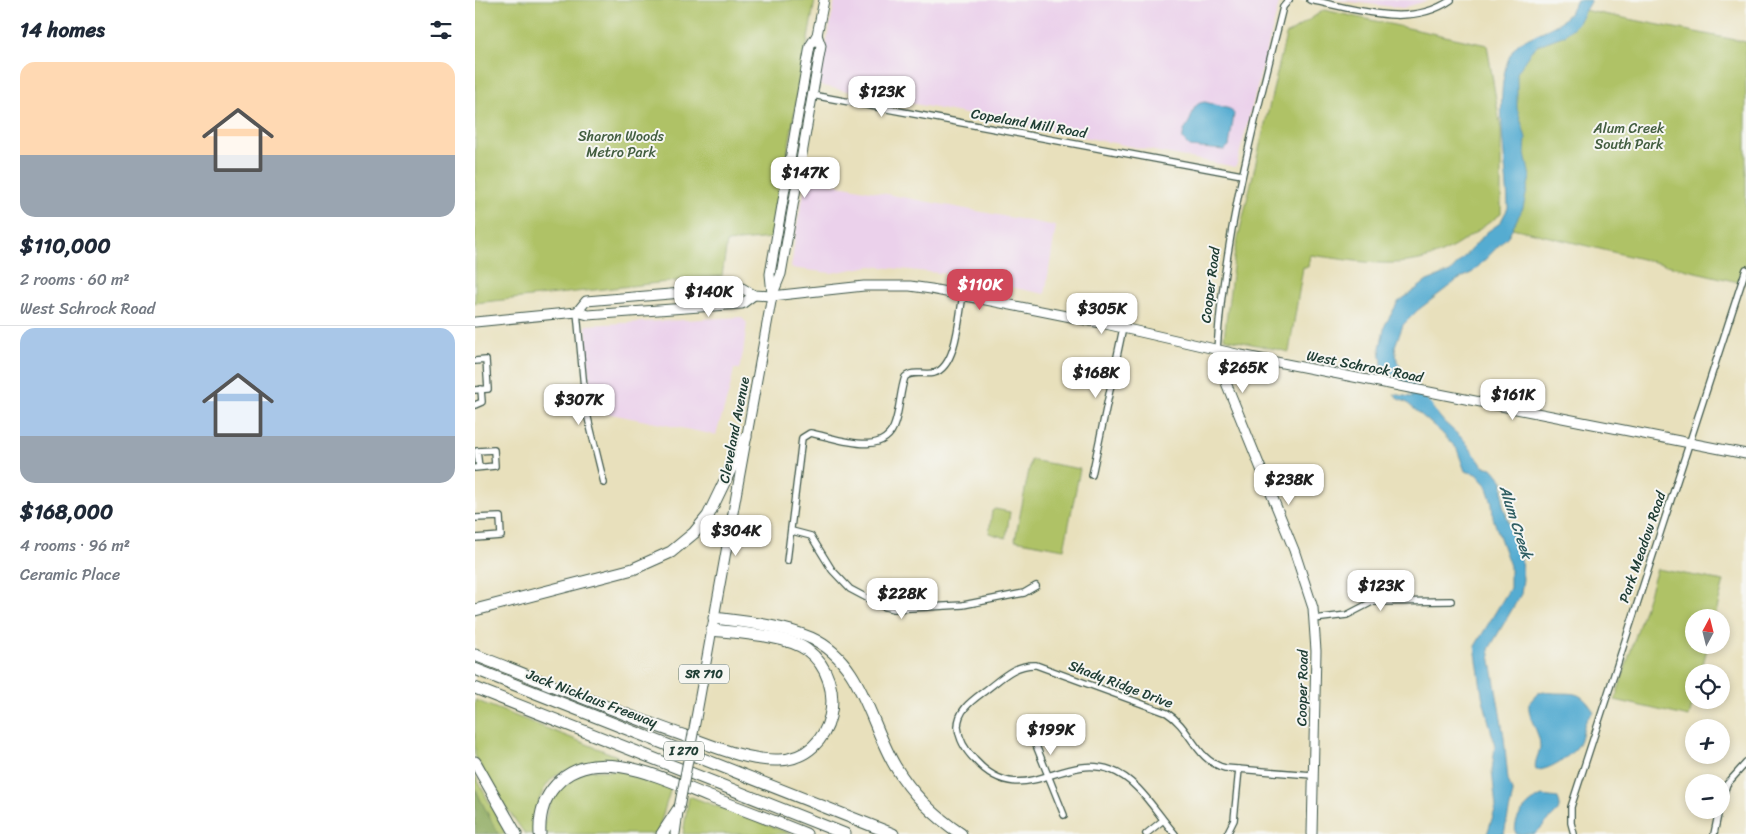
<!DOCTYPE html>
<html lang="en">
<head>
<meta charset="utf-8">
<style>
	:root { --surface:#fff; --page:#f6f6f7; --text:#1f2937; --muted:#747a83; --line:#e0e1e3; --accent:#d1495b }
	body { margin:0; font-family:Sriracha,sans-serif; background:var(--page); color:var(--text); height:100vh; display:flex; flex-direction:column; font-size:19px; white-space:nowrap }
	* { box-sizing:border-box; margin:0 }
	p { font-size:16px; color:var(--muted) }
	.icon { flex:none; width:28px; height:28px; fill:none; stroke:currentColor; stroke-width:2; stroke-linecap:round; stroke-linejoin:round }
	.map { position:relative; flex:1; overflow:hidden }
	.panel { display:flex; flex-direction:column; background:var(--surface); width:475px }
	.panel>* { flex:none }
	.needle { width:32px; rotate:7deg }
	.buttons { position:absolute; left:1210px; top:609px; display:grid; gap:10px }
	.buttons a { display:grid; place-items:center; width:45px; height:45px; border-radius:50%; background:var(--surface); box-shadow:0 2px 8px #0003; font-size:25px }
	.price { position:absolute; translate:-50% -42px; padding:0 11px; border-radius:10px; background:#fff; color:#222; font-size:16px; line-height:32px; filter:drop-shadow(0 1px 2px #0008) }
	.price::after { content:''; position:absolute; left:50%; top:30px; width:15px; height:11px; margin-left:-8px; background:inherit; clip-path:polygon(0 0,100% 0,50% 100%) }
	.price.current { background:var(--accent); color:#fff }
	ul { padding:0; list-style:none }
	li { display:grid; align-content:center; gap:10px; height:265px; padding:0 20px }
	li+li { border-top:1px solid var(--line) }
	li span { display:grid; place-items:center; height:155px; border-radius:15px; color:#555 }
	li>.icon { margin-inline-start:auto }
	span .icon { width:90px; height:90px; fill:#fffc; stroke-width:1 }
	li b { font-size:21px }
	h2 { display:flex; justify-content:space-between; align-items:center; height:60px; padding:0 20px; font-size:21px }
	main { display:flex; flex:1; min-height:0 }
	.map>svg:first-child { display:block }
	.built { fill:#ebd1eb }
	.green { fill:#afc266; stroke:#67804d }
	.forest { fill:#8ba85b; stroke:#557248 }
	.water { fill:#54acd1; stroke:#3a7482 }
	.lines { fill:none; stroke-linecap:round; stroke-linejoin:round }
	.river { stroke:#54acd1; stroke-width:10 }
	.street-casing { stroke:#3d5548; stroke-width:8 }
	.secondary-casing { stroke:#3d5548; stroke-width:11 }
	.primary-casing { stroke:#3d5548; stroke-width:11 }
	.highway-casing { stroke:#3d5548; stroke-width:13 }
	.street { stroke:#fff; stroke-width:5.5 }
	.secondary { stroke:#fff; stroke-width:9 }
	.primary { stroke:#fff; stroke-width:9 }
	.highway { stroke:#fff; stroke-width:11 }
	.primary-bridge-casing { stroke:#3d5548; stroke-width:11; stroke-linecap:butt }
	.primary-bridge { stroke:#fff; stroke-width:9 }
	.labels { text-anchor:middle; stroke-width:4; stroke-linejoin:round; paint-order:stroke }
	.shield { fill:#f6f6f2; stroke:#60746d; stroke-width:1 }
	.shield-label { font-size:12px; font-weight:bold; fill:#1f3d34 }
	.street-label { font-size:14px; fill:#1f3d34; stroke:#f6f6f2 }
	.park-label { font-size:14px; fill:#435e40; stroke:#f6f6f2 }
	.water-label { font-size:15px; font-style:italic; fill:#2f5e63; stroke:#f6f6f2 }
</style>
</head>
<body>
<main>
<section class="panel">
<h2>14 homes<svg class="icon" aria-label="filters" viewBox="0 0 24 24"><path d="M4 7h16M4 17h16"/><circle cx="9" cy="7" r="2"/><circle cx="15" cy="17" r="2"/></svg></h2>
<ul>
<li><span style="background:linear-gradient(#ffd9b3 60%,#9aa5b1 0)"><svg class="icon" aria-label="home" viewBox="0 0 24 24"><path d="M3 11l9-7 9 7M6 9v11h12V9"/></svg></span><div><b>$110,000</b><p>2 rooms · 60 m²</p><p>West Schrock Road</p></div></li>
<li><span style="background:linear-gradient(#a9c7e8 70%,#9aa5b1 0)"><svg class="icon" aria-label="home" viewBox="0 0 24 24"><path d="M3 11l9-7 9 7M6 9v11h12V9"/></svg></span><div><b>$168,000</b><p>4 rooms · 96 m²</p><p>Ceramic Place</p></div></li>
</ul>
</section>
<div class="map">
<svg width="1271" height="834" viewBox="0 0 1271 834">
	<rect width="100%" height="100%" fill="#f6f6f2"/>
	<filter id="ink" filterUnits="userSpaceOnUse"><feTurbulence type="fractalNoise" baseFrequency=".02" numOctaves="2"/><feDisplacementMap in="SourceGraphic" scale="10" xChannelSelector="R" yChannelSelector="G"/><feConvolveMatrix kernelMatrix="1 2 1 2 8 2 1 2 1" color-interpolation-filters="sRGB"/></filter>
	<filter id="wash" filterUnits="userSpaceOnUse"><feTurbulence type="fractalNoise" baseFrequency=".0096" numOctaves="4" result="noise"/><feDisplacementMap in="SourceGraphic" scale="20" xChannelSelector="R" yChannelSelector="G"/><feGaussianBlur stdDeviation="1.12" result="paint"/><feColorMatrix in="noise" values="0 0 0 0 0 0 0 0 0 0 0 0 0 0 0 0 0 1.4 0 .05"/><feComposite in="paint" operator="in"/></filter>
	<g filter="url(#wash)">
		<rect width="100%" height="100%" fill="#e8e0bc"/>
		<g class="built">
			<polygon points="360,0 805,0 761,167 343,85"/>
			<polygon points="860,0 954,0 928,8"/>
			<polygon points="332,179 581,226 570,294 473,274 396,266 356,273 316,268 322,225"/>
			<polygon points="266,317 272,323 268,353 264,369 259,369 254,392 241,435 116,410 111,325"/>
		</g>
		<g class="green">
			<polygon points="0,0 340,0 297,238 252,242 247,276 0,303"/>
			<polygon points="1103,9 1271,42 1271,270 1267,283 1033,227 1037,70 1052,43 1086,29"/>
			<path d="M849 10 1012 45 1026 130V214C1007 227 986 245 964 254 922 271 878 260 835 255L833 267H828L814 352 749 338 760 251 811 35Z"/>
			<polygon points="556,460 605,469 589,549 540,540"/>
			<polygon points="520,509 535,512 531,538 514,533 517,511"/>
			<polygon points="1182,569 1249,581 1240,617 1219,618 1219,645 1233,645 1226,672 1219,672 1219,699 1214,717 1140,700"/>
			<path d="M0 700 142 756 140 764C125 766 108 766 93 770 67 776 58 811 60 834H50L21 793 0 756Z"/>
			<polygon points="110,770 146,771 196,788 182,834 66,834 79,788"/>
			<path d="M0 775 31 834H23C12 816 0 797 0 775Z"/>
			<polygon points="214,796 317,834 208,834"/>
		</g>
		<polygon class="forest" points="0,789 23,834 0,834"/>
		<g class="water">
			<path d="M1102 0H1116L1102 24 1090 35 1063 45 1056 51 1042 73V108L1051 138 1050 153 1055 177 1048 208 1033 236 998 272 981 281 943 310 928 325 920 346 922 361 930 377 908 373 905 348 910 325 923 302 952 281 975 272 1012 232 1025 223 1033 208C1033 168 1013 73 1043 44 1046 41 1052 39 1056 37 1078 26 1091 24 1102 0Z"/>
			<path d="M730 102 755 109 759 114 754 146 749 150 715 147 708 140C707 131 711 128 715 120 719 111 718 103 730 102Z"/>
			<polygon points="919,394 951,400 969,422 989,440 1008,466 1017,468 1028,481 1028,505 1046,560 1048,579 1046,594 1014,649 1029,737 1033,780 1038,793 1029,834 1012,834 1021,807 1017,771 1020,746 1007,695 1000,646 1035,588 1035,566 1018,518 1017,503 1011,485 1001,474 990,471 982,449 966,432 931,402 923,399"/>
			<path d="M1070 692C1097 696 1103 686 1119 712 1104 724 1111 734 1102 747 1094 757 1073 771 1061 770 1058 762 1065 754 1065 746 1065 731 1052 719 1054 703L1063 693Z"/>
			<path d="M1067 796 1083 798 1085 804 1083 811 1060 834H1041C1037 818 1053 802 1067 796Z"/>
		</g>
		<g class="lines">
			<polyline class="river" points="919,367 953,408"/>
		</g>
	</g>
	<g filter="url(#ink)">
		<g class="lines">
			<defs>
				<g id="street">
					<path d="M835 0C881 9 934 29 976 0"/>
					<polyline points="337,95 767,175"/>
					<polyline points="102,312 111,410 129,483"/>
					<path d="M742 350C749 233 780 120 808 7L814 0"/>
					<polyline points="0,361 11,360 13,389 0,390"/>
					<polyline points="0,405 7,402 6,389"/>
					<polyline points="0,468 20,466 19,450 2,451 4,467"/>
					<polyline points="617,475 648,328"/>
					<polyline points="0,518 25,517 26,536 0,538"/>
					<polyline points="317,531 336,536 357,570 375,589 407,606 419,609 488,605 549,593 561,586"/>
					<path d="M312 561 327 438 335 433C362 438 410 459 420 423 425 408 425 391 430 377 437 370 449 375 459 373 482 367 484 315 488 295"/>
					<polyline points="839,619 872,615 897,602 976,601"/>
					<polyline points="560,743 589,815"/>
					<polyline points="1246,802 1252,784 1271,763"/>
					<polyline points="671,834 687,821"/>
					<path d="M700 834C681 813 664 780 636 770 586 752 547 812 500 760 491 751 484 741 483 727 483 709 498 700 511 690 527 678 540 664 561 665L692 713C716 728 721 761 750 768L837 775"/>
					<polyline points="752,834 759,820 764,769"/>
					<polyline points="1099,834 1096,823 1096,807 1271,269"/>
					<polyline points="1239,834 1244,810"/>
				</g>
				<g id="secondary">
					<polyline points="297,294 295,274 335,46 342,35 349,0"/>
					<polyline points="102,312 111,301 267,288 279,295 297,296 389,286 435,286 456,289 626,323 766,355 1271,454"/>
					<polyline points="0,322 102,312 113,315 267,304 279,295"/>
					<polyline points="742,350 747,373 819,550 838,608 841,651 837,834"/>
					<polyline points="239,618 297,296 306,274 346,46 342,35"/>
				</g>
				<g id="primary">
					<polyline points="221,718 239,618"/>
					<polyline points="200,834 203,812"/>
				</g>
				<g id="highway">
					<polyline points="0,610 158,569 196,552 219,533 233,516 271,437"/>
					<path d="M239 618C270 622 306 625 336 638 387 661 394 722 420 766 437 794 459 816 486 834"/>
					<path d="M0 655C72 683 143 713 216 738 243 748 274 761 304 760 360 758 375 682 332 650 312 635 263 633 237 630"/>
					<polyline points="0,669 418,834"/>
					<polyline points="0,688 370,834"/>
					<polyline points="0,762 41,834"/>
					<path d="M65 834C64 815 68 799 81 785 119 742 191 780 235 797 267 809 299 821 331 834"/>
					<polyline points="187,834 204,808"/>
				</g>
			</defs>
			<use href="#street" class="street-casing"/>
			<use href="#secondary" class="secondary-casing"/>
			<use href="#primary" class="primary-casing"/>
			<use href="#highway" class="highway-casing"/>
			<use href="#street" class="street"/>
			<use href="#secondary" class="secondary"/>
			<use href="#primary" class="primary"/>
			<use href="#highway" class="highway"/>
			<defs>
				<polyline id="primary-bridge" points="204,808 221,718"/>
			</defs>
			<use href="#primary-bridge" class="primary-bridge-casing"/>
			<use href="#primary-bridge" class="primary-bridge"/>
		</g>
	</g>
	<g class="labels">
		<g class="shield">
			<rect x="204" y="664.5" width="50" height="19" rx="4"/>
			<rect x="189" y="741.5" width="40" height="19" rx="4"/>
		</g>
		<g class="shield-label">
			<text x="229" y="678">SR 710</text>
			<text x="209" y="755">I 270</text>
		</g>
		<g class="street-label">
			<text transform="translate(554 123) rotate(10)" y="5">Copeland Mill Road</text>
			<text transform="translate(735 285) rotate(-83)" y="5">Cooper Road</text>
			<text transform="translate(890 366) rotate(11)" y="5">West Schrock Road</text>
			<text transform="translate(259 430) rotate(-79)" y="5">Cleveland Avenue</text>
			<text transform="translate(1167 547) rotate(-71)" y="5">Park Meadow Road</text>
			<text transform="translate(646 684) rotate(21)" y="5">Shady Ridge Drive</text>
			<text transform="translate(827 688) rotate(-89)" y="5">Cooper Road</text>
			<text transform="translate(117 698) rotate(21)" y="5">Jack Nicklaus Freeway</text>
		</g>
		<g class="park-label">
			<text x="1154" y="133">Alum Creek<tspan x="1154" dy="16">South Park</tspan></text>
			<text x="146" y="141">Sharon Woods<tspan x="146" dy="16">Metro Park</tspan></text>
		</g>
		<g class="water-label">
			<text transform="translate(1041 522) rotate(72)" y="5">Alum Creek</text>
		</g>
	</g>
</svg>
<div class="buttons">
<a><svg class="needle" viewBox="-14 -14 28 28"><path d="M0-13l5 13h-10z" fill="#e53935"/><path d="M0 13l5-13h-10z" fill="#747a83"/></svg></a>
<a><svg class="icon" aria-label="locate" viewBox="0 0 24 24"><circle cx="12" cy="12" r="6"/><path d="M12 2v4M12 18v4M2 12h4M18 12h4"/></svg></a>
<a>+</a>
<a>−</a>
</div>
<b class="price" style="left:407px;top:118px">$123K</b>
<b class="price" style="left:330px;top:199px">$147K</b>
<b class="price current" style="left:505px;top:311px">$110K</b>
<b class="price" style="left:234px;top:318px">$140K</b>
<b class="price" style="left:627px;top:335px">$305K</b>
<b class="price" style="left:768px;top:394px">$265K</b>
<b class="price" style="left:621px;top:399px">$168K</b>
<b class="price" style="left:1038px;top:421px">$161K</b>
<b class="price" style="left:104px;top:426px">$307K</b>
<b class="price" style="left:814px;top:506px">$238K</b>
<b class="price" style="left:261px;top:557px">$304K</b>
<b class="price" style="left:906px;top:612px">$123K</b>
<b class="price" style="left:427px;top:620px">$228K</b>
<b class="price" style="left:576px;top:756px">$199K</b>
</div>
</main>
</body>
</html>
